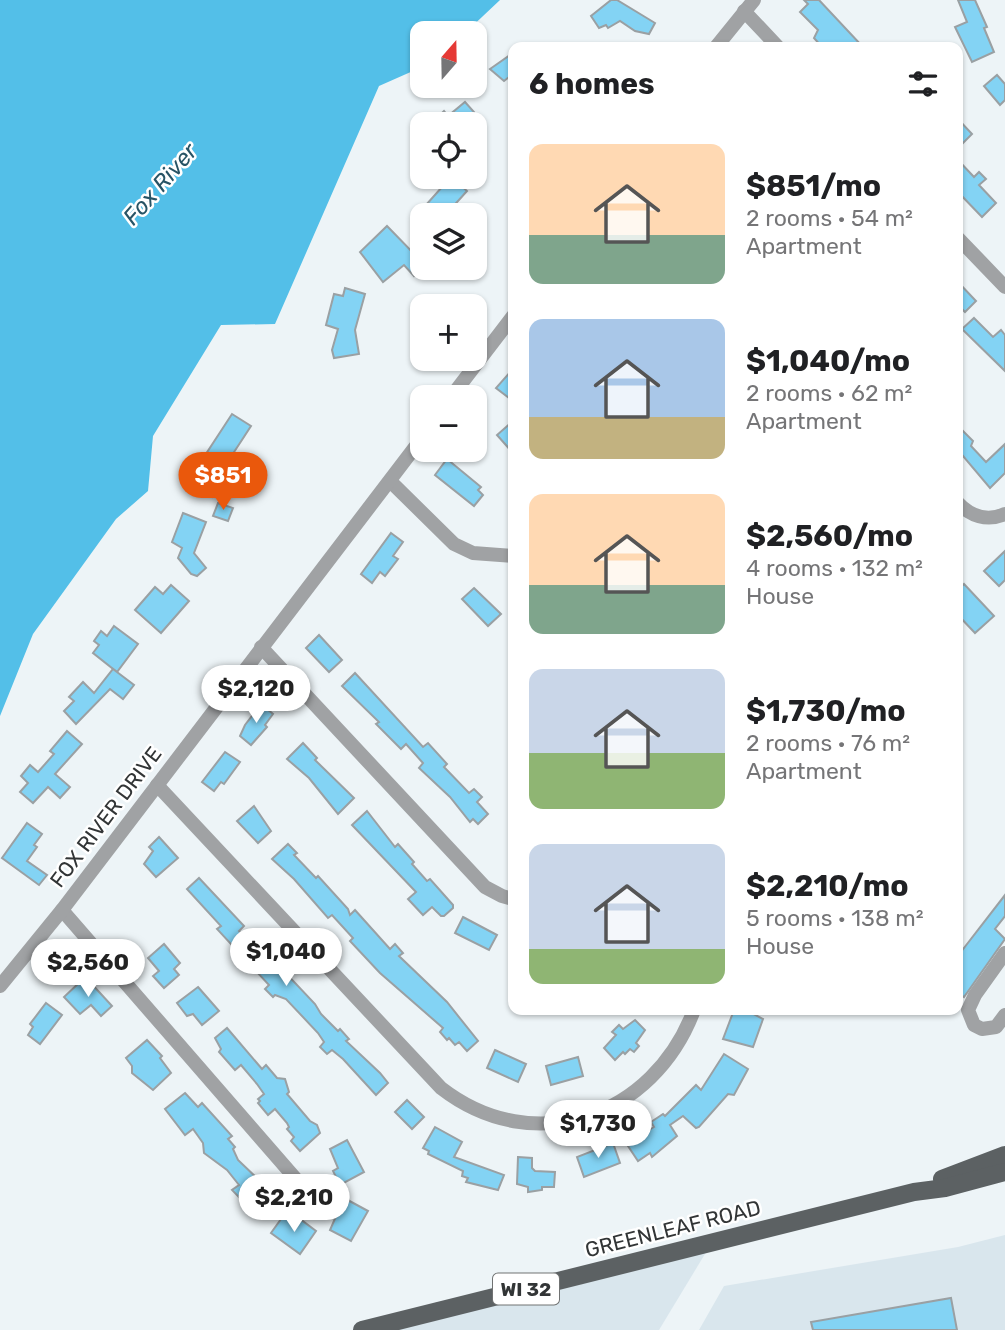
<!DOCTYPE html>
<html lang="en">
<head>
<meta charset="utf-8">
<style>
	:root { --surface:#fff; --page:#f2f2f2; --text:#202124; --muted:#757577; --accent:#ea580c }
	body { margin:0; font-family:Rubik,sans-serif; background:var(--page); color:var(--text); height:100vh; display:flex; flex-direction:column; font-size:26px; white-space:nowrap }
	* { box-sizing:border-box; margin:0 }
	p { font-size:23px; color:var(--muted) }
	.icon { flex:none; width:38px; height:38px; fill:none; stroke:currentColor; stroke-width:2; stroke-linecap:round; stroke-linejoin:round }
	.map { position:relative; flex:1; overflow:hidden }
	.details { position:absolute; left:508px; top:42px; width:455px; height:973px; display:flex; flex-direction:column; background:var(--surface); border-radius:14px; box-shadow:0 2px 5px #0004 }
	.details>* { flex:none }
	.needle { width:46px; rotate:20deg }
	.fabs { position:absolute; left:410px; top:21px; display:grid; gap:14px }
	.fabs a { display:grid; place-items:center; width:77px; height:77px; border-radius:14px; background:var(--surface); box-shadow:0 2px 5px #0004; font-size:35px }
	.price { position:absolute; translate:-50% -60px; padding:0 16px; border-radius:24px; background:#fff; color:#222; font-size:23px; line-height:46px; filter:drop-shadow(0 2px 4px #0008) }
	.price::after { content:''; position:absolute; left:50%; top:42px; width:21px; height:16px; margin-left:-10px; background:inherit; clip-path:polygon(0 0,100% 0,50% 100%) }
	.price.selected { background:var(--accent); color:#fff }
	ul { padding:0; list-style:none }
	li { display:flex; align-items:center; gap:21px; height:175px; padding:0 21px }
	li span { display:grid; place-items:center; flex:none; width:196px; height:140px; border-radius:14px; color:#555 }
	li>.icon { margin-inline-start:auto }
	span .icon { width:84px; height:84px; fill:#fffc; stroke-width:1 }
	li b { font-size:30px }
	h2 { display:flex; justify-content:space-between; align-items:center; height:84px; padding:0 21px; font-size:30px }
	.map>svg:first-child { display:block }
	.built { fill:#d9e6ed }
	.water { fill:#53bfe8 }
	.building { fill:#83d3f4; stroke:#9aa0a3; stroke-width:2 }
	.lines { fill:none; stroke-linecap:round; stroke-linejoin:round }
	.minor { stroke:#a0a2a4; stroke-width:14 }
	.major { stroke:#5c6163; stroke-width:18 }
	.labels { text-anchor:middle; stroke-width:5; stroke-linejoin:round; paint-order:stroke }
	.shield { fill:#fff; stroke:#707272; stroke-width:2 }
	.shield-label { font-size:19px; font-weight:bold; fill:#323536 }
	.street-label { font-size:21px; fill:#323536; stroke:#fff }
	.water-label { font-size:23px; font-style:italic; fill:#275466; stroke:#fff }
</style>
</head>
<body>
<div class="map">
<svg width="1005" height="1330" viewBox="0 0 1005 1330">
	<rect width="100%" height="100%" fill="#edf4f7"/>
	<g class="built">
		<polygon points="1005,1235 1005,1330 699,1330 724,1286 958,1247"/>
		<polygon points="711,1244 659,1330 362,1330"/>
	</g>
	<polygon class="water" points="0,0 500,0 465,33 422,33 422,67 379,86 275,324 221,325 153,436 148,491 116,519 33,634 0,716"/>
	<g class="building">
		<polygon points="611,0 617,0 655,23 649,34 635,31 620,21 608,28 606,25 599,28 591,16"/>
		<polygon points="804,0 819,0 863,47 822,47 814,38 818,30 800,12 808,4"/>
		<polygon points="958,0 975,0 987,27 984,28 994,52 972,62 955,27 967,22"/>
		<polygon points="513,53 513,74 504,81 490,69"/>
		<polygon points="997,75 1005,84 1005,100 1000,105 984,86"/>
		<polygon points="465,102 474,112 466,124 439,124 436,119 444,111 448,116"/>
		<polygon points="957,118 972,134 957,149"/>
		<polygon points="957,159 974,177 979,172 986,179 979,185 996,203 982,217 957,191"/>
		<polygon points="451,177 467,191 449,211 444,215 417,215"/>
		<polygon points="387,226 422,262 423,268 414,276 404,265 383,282 360,252"/>
		<polygon points="957,281 976,301 965,312 957,304"/>
		<polygon points="345,288 365,294 355,330 359,354 334,358 332,350 338,329 326,325 334,294 343,296"/>
		<polygon points="974,318 993,337 1001,330 1005,335 1005,371 962,329"/>
		<polygon points="513,369 513,401 496,388"/>
		<polygon points="232,414 251,426 221,472 227,475 212,497 195,486 209,464 202,460"/>
		<polygon points="513,421 513,453 497,435"/>
		<polygon points="957,425 973,441 971,446 986,462 1005,444 1005,473 990,488 957,449"/>
		<polygon points="447,459 481,487 478,490 483,495 474,506 435,475"/>
		<polygon points="218,503 233,508 228,521 213,516"/>
		<polygon points="183,513 206,522 194,553 206,568 197,576 191,574 178,558 182,548 172,542"/>
		<polygon points="391,533 403,542 393,556 398,559 385,576 380,572 372,583 361,574"/>
		<polygon points="1005,551 1005,580 999,586 984,571"/>
		<polygon points="964,584 994,616 975,633 957,614 957,591"/>
		<polygon points="171,585 189,601 161,633 135,610 155,587 163,594"/>
		<polygon points="474,588 501,614 488,626 462,599"/>
		<polygon points="114,626 138,644 117,672 93,653 99,645 94,641 101,631 107,636"/>
		<polygon points="319,635 342,660 329,672 306,648"/>
		<polygon points="113,669 134,685 123,699 110,689 76,724 64,711 74,701 69,697 83,682 94,693"/>
		<polygon points="355,673 423,747 428,743 447,764 444,767 469,793 474,789 482,797 477,802 488,814 478,824 473,819 470,822 450,797 419,768 423,763 406,744 401,749 376,724 379,722 342,686"/>
		<polygon points="261,704 273,714 265,725 267,727 251,745 240,736 245,725"/>
		<polygon points="67,731 82,744 55,774 70,787 60,798 48,787 33,803 20,792 28,783 21,776 30,765 38,772 54,754 50,751"/>
		<polygon points="303,743 317,758 315,760 354,798 338,814 309,778 287,759"/>
		<polygon points="225,752 240,762 224,784 221,782 214,791 202,782"/>
		<polygon points="254,806 271,831 258,843 237,821"/>
		<polygon points="367,811 395,847 398,844 414,862 412,864 427,881 430,879 453,905 453,908 444,916 441,916 432,907 423,915 408,899 416,892 352,825"/>
		<polygon points="27,823 42,834 34,845 37,847 27,861 47,875 39,885 2,858"/>
		<polygon points="159,837 178,858 156,877 144,864 153,851 149,847"/>
		<polygon points="288,844 297,853 294,855 316,878 318,876 348,909 350,915 355,910 390,949 395,944 403,953 399,956 447,1002 478,1041 467,1051 459,1042 455,1045 449,1038 447,1040 440,1032 443,1028 380,973 350,941 353,938 332,915 328,918 294,879 272,859"/>
		<polygon points="199,878 244,926 239,931 252,945 262,952 264,950 315,1004 321,1014 338,1031 340,1029 349,1039 346,1041 380,1073 388,1083 376,1095 343,1059 332,1050 327,1054 320,1047 324,1042 318,1033 286,999 275,995 273,997 265,989 269,985 217,929 221,926 187,889"/>
		<polygon points="1005,895 1005,916 995,929 1005,939 964,997 957,992 957,957"/>
		<polygon points="463,917 497,935 489,950 455,933"/>
		<polygon points="164,944 180,963 174,969 179,975 164,988 153,976 159,971 148,958"/>
		<polygon points="89,981 112,1006 101,1016 91,1005 80,1014 64,997 80,982 84,986"/>
		<polygon points="198,987 219,1011 202,1025 193,1014 187,1016 177,1003"/>
		<polygon points="46,1003 62,1015 40,1044 28,1035 33,1027 30,1024"/>
		<polygon points="734,1010 746,1010 763,1019 753,1047 723,1039"/>
		<polygon points="635,1020 645,1030 636,1043 639,1046 634,1052 630,1049 625,1054 623,1052 615,1060 604,1048 616,1035 612,1032 619,1025 623,1029"/>
		<polygon points="227,1028 262,1069 266,1065 277,1078 285,1079 289,1092 287,1094 310,1121 317,1125 320,1133 300,1151 291,1141 294,1137 287,1129 289,1127 287,1123 275,1109 268,1115 258,1103 260,1101 258,1099 264,1094 257,1084 241,1065 235,1070 219,1052 221,1049 215,1038"/>
		<polygon points="147,1040 162,1056 160,1058 171,1073 153,1090 132,1073 132,1066 126,1058"/>
		<polygon points="495,1050 526,1064 518,1082 487,1068"/>
		<polygon points="724,1054 748,1069 734,1095 728,1094 699,1127 696,1128 683,1116 670,1125 677,1136 652,1157 650,1153 638,1161 624,1140 636,1131 639,1136 654,1127 651,1122 663,1114 665,1116 696,1085 701,1090"/>
		<polygon points="578,1057 583,1076 551,1085 546,1066"/>
		<polygon points="185,1093 198,1107 202,1103 232,1136 228,1139 235,1147 233,1149 238,1160 262,1183 259,1186 273,1204 258,1217 232,1190 239,1185 227,1170 204,1153 203,1143 193,1129 185,1135 165,1109"/>
		<polygon points="407,1100 424,1117 412,1129 395,1112"/>
		<polygon points="435,1127 462,1142 454,1157 504,1175 498,1190 466,1182 468,1178 462,1176 463,1171 428,1154 429,1151 423,1148"/>
		<polygon points="347,1140 364,1172 340,1185 333,1171 338,1168 330,1149"/>
		<polygon points="613,1143 620,1163 584,1177 577,1157"/>
		<polygon points="518,1157 532,1158 532,1168 535,1171 555,1172 554,1187 542,1187 542,1190 528,1192 528,1187 517,1184"/>
		<polygon points="344,1198 368,1211 351,1241 330,1230"/>
		<polygon points="284,1215 296,1224 300,1219 316,1231 300,1254 271,1233"/>
		<polygon points="951,1298 957,1330 813,1330 811,1322"/>
	</g>
	<g class="lines">
		<g class="minor">
			<polyline points="744,11 778,47"/>
			<polyline points="716,47 754,0"/>
			<polyline points="957,237 1005,287"/>
			<polyline points="451,397 513,316"/>
			<polyline points="390,481 454,544 473,553 513,556"/>
			<path d="M957 502C970 516 987 522 1005 514"/>
			<polyline points="261,647 485,887 502,896 513,899"/>
			<path d="M157 785 441 1088C534 1160 654 1117 694 1010"/>
			<polyline points="62,910 302,1186"/>
			<polyline points="1005,953 975,995 968,1010 974,1025 982,1029 996,1027 1005,1015"/>
			<polyline points="0,986 62,910 422,438"/>
		</g>
		<g class="major">
			<polyline points="942,1179 1005,1155"/>
			<polyline points="362,1330 914,1192 945,1188 1005,1172"/>
		</g>
	</g>
	<g class="labels">
		<rect class="shield" x="493" y="1273.5" width="66" height="31" rx="5"/>
		<g class="shield-label">
			<text x="526" y="1296">WI 32</text>
		</g>
		<g class="street-label">
			<text transform="translate(106 817) rotate(-53)" y="7">FOX RIVER DRIVE</text>
			<text transform="translate(673 1229) rotate(-14)" y="7">GREENLEAF ROAD</text>
		</g>
		<g class="water-label">
			<text transform="translate(160 184) rotate(-49)" y="8">Fox River</text>
		</g>
	</g>
</svg>
<div class="fabs">
<a><svg class="needle" viewBox="-14 -14 28 28"><path d="M0-13l5 13h-10z" fill="#e53935"/><path d="M0 13l5-13h-10z" fill="#757577"/></svg></a>
<a><svg class="icon" aria-label="locate" viewBox="0 0 24 24"><circle cx="12" cy="12" r="6"/><path d="M12 2v4M12 18v4M2 12h4M18 12h4"/></svg></a>
<a><svg class="icon" aria-label="layers" viewBox="0 0 24 24"><path d="M12 4l9 5-9 5-9-5zM3 14l9 5 9-5"/></svg></a>
<a>+</a>
<a>−</a>
</div>
<b class="price selected" style="left:223px;top:512px">$851</b>
<b class="price" style="left:256px;top:725px">$2,120</b>
<b class="price" style="left:286px;top:988px">$1,040</b>
<b class="price" style="left:88px;top:999px">$2,560</b>
<b class="price" style="left:598px;top:1160px">$1,730</b>
<b class="price" style="left:294px;top:1234px">$2,210</b>
<section class="details">
<h2>6 homes<svg class="icon" aria-label="filters" viewBox="0 0 24 24"><path d="M4 7h16M4 17h16"/><circle cx="9" cy="7" r="2"/><circle cx="15" cy="17" r="2"/></svg></h2>
<ul>
<li><span style="background:linear-gradient(#ffd9b3 65%,#7fa58c 0)"><svg class="icon" aria-label="home" viewBox="0 0 24 24"><path d="M3 11l9-7 9 7M6 9v11h12V9"/></svg></span><div><b>$851/mo</b><p>2 rooms · 54 m²</p><p>Apartment</p></div></li>
<li><span style="background:linear-gradient(#a9c7e8 70%,#c2b280 0)"><svg class="icon" aria-label="home" viewBox="0 0 24 24"><path d="M3 11l9-7 9 7M6 9v11h12V9"/></svg></span><div><b>$1,040/mo</b><p>2 rooms · 62 m²</p><p>Apartment</p></div></li>
<li><span style="background:linear-gradient(#ffd9b3 65%,#7fa58c 0)"><svg class="icon" aria-label="home" viewBox="0 0 24 24"><path d="M3 11l9-7 9 7M6 9v11h12V9"/></svg></span><div><b>$2,560/mo</b><p>4 rooms · 132 m²</p><p>House</p></div></li>
<li><span style="background:linear-gradient(#c9d6e8 60%,#8fb573 0)"><svg class="icon" aria-label="home" viewBox="0 0 24 24"><path d="M3 11l9-7 9 7M6 9v11h12V9"/></svg></span><div><b>$1,730/mo</b><p>2 rooms · 76 m²</p><p>Apartment</p></div></li>
<li><span style="background:linear-gradient(#c9d6e8 75%,#8fb573 0)"><svg class="icon" aria-label="home" viewBox="0 0 24 24"><path d="M3 11l9-7 9 7M6 9v11h12V9"/></svg></span><div><b>$2,210/mo</b><p>5 rooms · 138 m²</p><p>House</p></div></li>
</ul>
</section>
</div>
</body>
</html>
